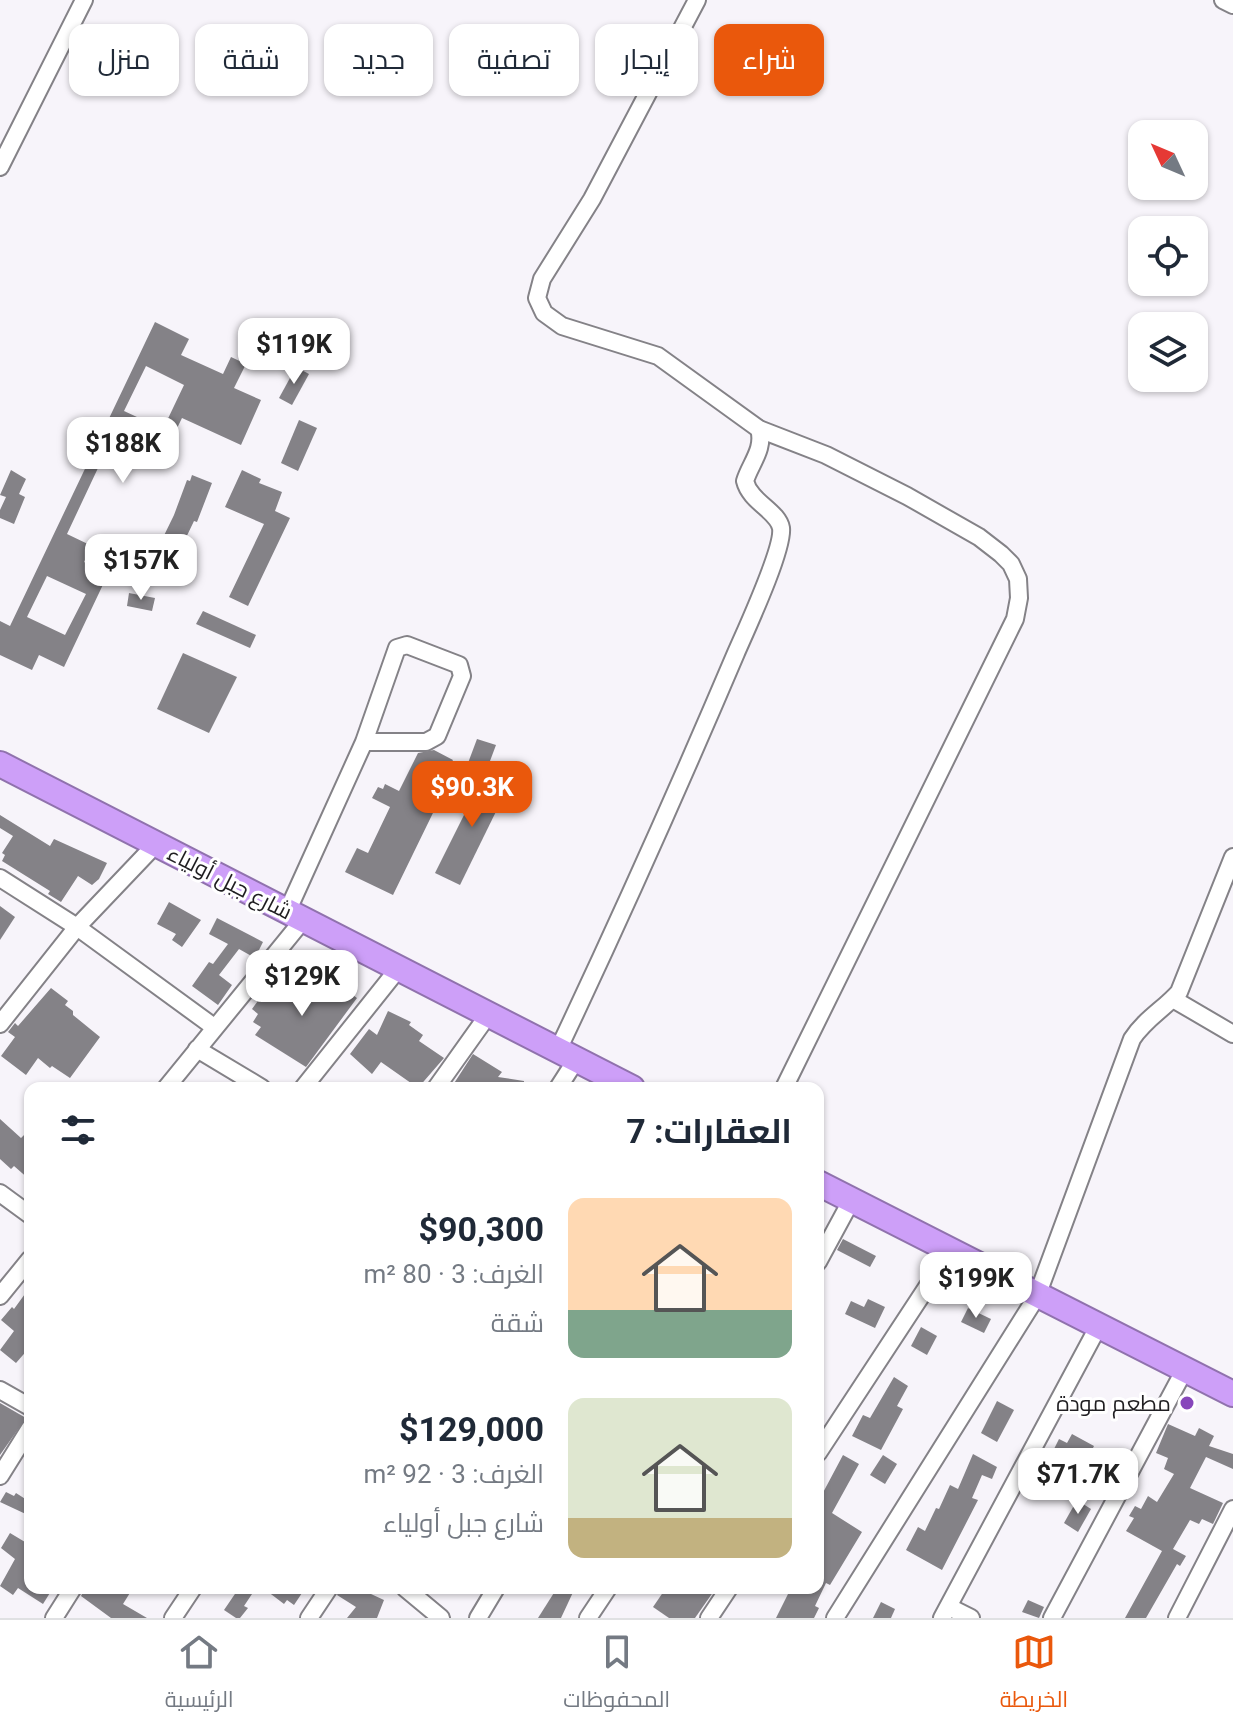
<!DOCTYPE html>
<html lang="ar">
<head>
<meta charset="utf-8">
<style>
	:root { --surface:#fff; --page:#f2f2f3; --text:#1f2937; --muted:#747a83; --line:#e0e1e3; --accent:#ea580c }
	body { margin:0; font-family:Roboto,Cairo,sans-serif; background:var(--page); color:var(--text); direction:rtl; height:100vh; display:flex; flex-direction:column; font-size:30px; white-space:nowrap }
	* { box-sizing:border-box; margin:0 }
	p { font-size:26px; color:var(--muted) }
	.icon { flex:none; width:44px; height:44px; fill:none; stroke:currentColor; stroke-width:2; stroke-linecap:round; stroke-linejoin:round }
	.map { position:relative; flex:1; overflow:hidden; direction:ltr }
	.drawer { position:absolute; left:24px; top:1082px; width:800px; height:512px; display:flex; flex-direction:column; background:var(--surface); border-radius:16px; box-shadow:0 2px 6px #0004; direction:rtl }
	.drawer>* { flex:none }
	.banner { position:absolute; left:24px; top:24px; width:800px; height:72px; direction:rtl; display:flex; gap:16px }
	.needle { width:52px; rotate:314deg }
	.controls { position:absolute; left:1128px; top:120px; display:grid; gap:16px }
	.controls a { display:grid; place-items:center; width:80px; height:80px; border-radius:16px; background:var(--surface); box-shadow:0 2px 6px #0004; font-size:40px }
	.price { position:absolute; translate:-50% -68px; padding:0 18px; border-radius:16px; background:#fff; color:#222; font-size:26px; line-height:52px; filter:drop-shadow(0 2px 4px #0008) }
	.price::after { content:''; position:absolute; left:50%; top:48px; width:24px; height:18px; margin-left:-12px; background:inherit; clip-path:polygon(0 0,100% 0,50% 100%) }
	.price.active { background:var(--accent); color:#fff }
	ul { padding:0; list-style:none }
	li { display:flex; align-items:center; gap:24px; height:200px; padding:0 32px }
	li span { display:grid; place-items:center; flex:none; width:224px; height:160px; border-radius:16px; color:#555 }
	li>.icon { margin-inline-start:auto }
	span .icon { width:96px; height:96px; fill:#fffc; stroke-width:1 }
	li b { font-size:34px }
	h2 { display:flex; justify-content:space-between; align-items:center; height:96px; padding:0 32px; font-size:34px }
	.pill { padding:0 28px; border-radius:16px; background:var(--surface); box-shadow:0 2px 6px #0004; font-size:28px; line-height:72px }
	.pill.active { background:var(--accent); color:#fff }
	.dock { display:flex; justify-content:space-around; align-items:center; height:112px; border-top:2px solid var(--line); background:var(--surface); font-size:22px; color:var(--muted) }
	.dock a { display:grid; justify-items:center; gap:4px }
	.dock .active { color:var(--accent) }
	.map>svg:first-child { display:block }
	.building { fill:#848287; fill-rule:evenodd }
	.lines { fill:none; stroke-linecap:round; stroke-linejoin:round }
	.minor-casing { stroke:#848287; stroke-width:20 }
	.highway-casing { stroke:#9072ad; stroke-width:28 }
	.minor { stroke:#fff; stroke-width:16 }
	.highway { stroke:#cd9ff8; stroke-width:24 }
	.poi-dot { fill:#8746bb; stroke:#fff; stroke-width:3 }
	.labels { text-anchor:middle; stroke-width:6; stroke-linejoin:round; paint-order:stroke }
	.street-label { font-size:22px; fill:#1f1e21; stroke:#fff }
	.poi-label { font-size:22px; fill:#1f1e21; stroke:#fff; text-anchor:end }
</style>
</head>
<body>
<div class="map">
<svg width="1233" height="1618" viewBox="0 0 1233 1618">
	<rect width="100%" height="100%" fill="#f7f4fa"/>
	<g class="building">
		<path d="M155 322 189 339 181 355 223 374 231 357 246 364 234 388 261 400 241 445 182 418 163 457 139 446 131 463 106 451 67 534 92 546 84 562 108 574 64 667 39 655 32 670 0 655V621L10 626ZM146 366 184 385 163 429 124 411ZM47 576 86 594 65 635 27 617Z"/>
		<polygon points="296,367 309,374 292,405 279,398"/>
		<polygon points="299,420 317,428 298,471 281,463"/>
		<polygon points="11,470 26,479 19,494 25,497 14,524 0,518 0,510 6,497 0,495"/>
		<polygon points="242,470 261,479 259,483 282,492 275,511 290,518 248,606 229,597 264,524 225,507"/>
		<polygon points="192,475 212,483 197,522 194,521 172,567 153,558 174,515 187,480 190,481"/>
		<polygon points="129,593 155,598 152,611 127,606"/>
		<polygon points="203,611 256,635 250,648 196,624"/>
		<polygon points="183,653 237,677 209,733 157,709"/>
		<polygon points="477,739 496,745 487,769 468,763"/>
		<polygon points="434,750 453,760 445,776 450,778 393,895 345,872 357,848 368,853 390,807 372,798 378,787 383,789 385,784 399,791 418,753"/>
		<polygon points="485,773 509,785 460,885 435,873"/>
		<polygon points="0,815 50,846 54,839 107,863 99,879 92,885 78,876 61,902 48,894 50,891 2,861 5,855 2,853 13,836 0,828"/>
		<polygon points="169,902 201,920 182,947 172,940 176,934 157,924"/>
		<polygon points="0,906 15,917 0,940"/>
		<polygon points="217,918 263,942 255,958 239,949 219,975 232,985 218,1005 192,986 209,962 213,964 228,944 209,934"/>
		<polygon points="320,972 357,998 306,1067 255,1035 261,1027 253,1022 258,1014 252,1009 271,983 300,1002"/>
		<polygon points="51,988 68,1001 65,1005 73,1011 73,1015 100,1037 70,1078 52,1066 50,1068 38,1058 26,1075 1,1056 15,1037 8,1032 15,1023 18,1026"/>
		<polygon points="388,1011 411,1022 409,1025 423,1035 419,1041 444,1058 418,1088 381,1062 372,1074 350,1054 369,1029 377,1035"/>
		<polygon points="473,1054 502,1072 498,1077 524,1081 524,1088 451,1088"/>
		<polygon points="0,1119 21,1138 30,1129 30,1180 14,1166 11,1169 0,1159"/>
		<polygon points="843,1239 876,1256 870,1267 837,1250"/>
		<polygon points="30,1287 30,1347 16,1363 0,1350 14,1331 1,1320 12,1307 14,1309"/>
		<polygon points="868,1299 885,1307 875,1328 845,1314 851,1301 864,1307"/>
		<polygon points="968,1308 991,1319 984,1333 961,1322"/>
		<polygon points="921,1327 937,1336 927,1355 911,1346"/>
		<polygon points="894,1377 908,1386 897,1406 903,1409 881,1450 852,1436 863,1415 870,1418"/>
		<polygon points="997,1401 1014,1410 997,1442 981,1433"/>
		<polygon points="0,1403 26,1418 0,1455"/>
		<polygon points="1168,1424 1195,1436 1199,1428 1214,1436 1209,1446 1233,1454 1233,1469 1206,1457 1190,1488 1223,1503 1213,1524 1202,1519 1199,1524 1190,1520 1173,1549 1186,1556 1180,1566 1177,1564 1146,1618 1125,1618 1162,1551 1126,1531 1134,1518 1129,1516 1135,1506 1141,1509 1148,1496 1157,1502 1174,1474 1164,1469 1168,1458 1156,1453"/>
		<polygon points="1072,1434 1094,1446 1082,1470 1051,1455 1059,1439 1067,1443"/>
		<polygon points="973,1454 997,1467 992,1479 982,1475 972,1498 978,1500 942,1570 906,1550 918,1527 925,1531 936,1508 939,1509 950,1485 958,1489"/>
		<polygon points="843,1455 859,1464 832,1513 862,1532 830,1585 826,1583 815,1606 819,1608 814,1618 776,1618 791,1588 818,1588 818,1502"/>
		<polygon points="883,1455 897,1464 885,1484 870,1475"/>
		<polygon points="6,1492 14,1496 16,1493 30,1502 30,1516 0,1502"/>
		<polygon points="1077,1500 1091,1509 1078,1532 1064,1523"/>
		<polygon points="10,1533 30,1545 30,1588 53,1588 43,1604 18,1588 13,1595 0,1586 15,1559 1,1548"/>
		<polygon points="85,1588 133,1588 123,1604 147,1618 111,1618 81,1596"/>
		<polygon points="239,1588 256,1588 244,1606 248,1608 240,1618 236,1618 224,1610"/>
		<polygon points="263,1588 295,1588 302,1593 294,1605 287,1600 284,1604"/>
		<polygon points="340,1588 358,1588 384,1600 377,1618 347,1618 356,1607 337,1595"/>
		<polygon points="557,1588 575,1588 561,1618 538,1618"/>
		<polygon points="666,1588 716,1588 695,1618 669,1618 653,1607"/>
		<polygon points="1028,1600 1044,1607 1039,1618 1022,1612"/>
		<polygon points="881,1602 895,1609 891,1618 873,1618"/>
	</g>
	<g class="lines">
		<defs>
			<g id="minor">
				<polyline points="697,0 592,199 542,279 537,298 544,313 562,326 658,356 759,429 826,455 907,496 979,537 1001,554 1011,564 1018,579 1019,598 1015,619 784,1088"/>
				<polyline points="1223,0 1233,5"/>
				<polyline points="0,167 84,0"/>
				<polyline points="0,878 77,927 214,1027"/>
				<polyline points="287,912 364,742 397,648 407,645 459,665 462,676 437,736 426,742 364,742"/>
				<polyline points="1173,999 1233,1034"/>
				<polyline points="0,1024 77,927 156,844"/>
				<polyline points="197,1049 262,1088"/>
				<path d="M558 1050C620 919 679 787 736 653 746 630 784 548 781 528 778 511 750 502 745 481 750 464 765 449 759 429"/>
				<polyline points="166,1088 303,920"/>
				<polyline points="303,1088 398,969"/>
				<polyline points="436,1088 488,1015"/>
				<polyline points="558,1088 576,1060"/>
				<polyline points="0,1193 30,1215"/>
				<polyline points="818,1262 851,1201"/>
				<polyline points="0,1296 30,1259"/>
				<polyline points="0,1390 30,1407"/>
				<polyline points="818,1453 950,1252"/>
				<polyline points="0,1476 30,1428"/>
				<polyline points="405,1588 441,1618"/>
				<polyline points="949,1607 971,1618"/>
				<polyline points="54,1618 73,1588"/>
				<polyline points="173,1618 193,1588"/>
				<polyline points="309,1618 329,1588"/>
				<polyline points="478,1618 496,1588"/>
				<polyline points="588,1618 608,1588"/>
				<polyline points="709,1618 729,1588"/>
				<path d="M835 1618 1037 1296 1132 1039C1145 1019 1164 1009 1179 992L1233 857"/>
				<polyline points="942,1618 1098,1327"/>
				<polyline points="1052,1618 1185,1369"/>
				<polyline points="1177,1618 1233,1509"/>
			</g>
			<g id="highway">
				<polyline points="0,764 632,1088"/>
				<polyline points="818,1183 1233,1394"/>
			</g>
		</defs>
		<use href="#minor" class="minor-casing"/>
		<use href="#highway" class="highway-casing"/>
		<use href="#minor" class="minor"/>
		<use href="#highway" class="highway"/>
	</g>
	<circle class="poi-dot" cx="1187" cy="1403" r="8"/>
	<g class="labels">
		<g class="street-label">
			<text transform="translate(230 882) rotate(27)" y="8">شارع جبل أولياء</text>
		</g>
		<g class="poi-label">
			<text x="1171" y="1411">مطعم مودة</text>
		</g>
	</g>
</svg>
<div class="controls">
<a><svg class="needle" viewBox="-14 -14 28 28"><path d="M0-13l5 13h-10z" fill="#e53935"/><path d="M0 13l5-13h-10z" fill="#747a83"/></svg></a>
<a><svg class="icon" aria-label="locate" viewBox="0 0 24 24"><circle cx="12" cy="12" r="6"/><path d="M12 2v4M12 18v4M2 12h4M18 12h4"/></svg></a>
<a><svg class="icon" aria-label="layers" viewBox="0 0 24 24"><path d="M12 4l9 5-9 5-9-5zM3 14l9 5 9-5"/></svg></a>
</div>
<b class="price" style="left:294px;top:386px">$119K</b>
<b class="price" style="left:123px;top:485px">$188K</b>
<b class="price" style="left:141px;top:602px">$157K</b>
<b class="price active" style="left:472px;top:829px">$90.3K</b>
<b class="price" style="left:302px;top:1018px">$129K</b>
<b class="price" style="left:976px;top:1320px">$199K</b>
<b class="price" style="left:1078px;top:1516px">$71.7K</b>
<div class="banner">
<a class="pill active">شراء</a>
<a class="pill">إيجار</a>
<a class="pill">تصفية</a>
<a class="pill">جديد</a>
<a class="pill">شقة</a>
<a class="pill">منزل</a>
</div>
<section class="drawer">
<h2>العقارات: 7<svg class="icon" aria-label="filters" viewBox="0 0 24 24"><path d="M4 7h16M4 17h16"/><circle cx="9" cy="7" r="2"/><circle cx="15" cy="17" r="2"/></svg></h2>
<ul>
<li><span style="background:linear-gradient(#ffd9b3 70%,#7fa58c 0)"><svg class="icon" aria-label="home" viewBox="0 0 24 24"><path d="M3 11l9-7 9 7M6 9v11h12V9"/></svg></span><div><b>$90,300</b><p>الغرف: 3 · 80 m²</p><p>شقة</p></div></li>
<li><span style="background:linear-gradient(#dfe7d0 75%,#c2b280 0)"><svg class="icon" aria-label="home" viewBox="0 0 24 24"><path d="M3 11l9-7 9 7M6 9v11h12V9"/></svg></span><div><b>$129,000</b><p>الغرف: 3 · 92 m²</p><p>شارع جبل أولياء</p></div></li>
</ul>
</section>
</div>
<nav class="dock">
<a class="active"><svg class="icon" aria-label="map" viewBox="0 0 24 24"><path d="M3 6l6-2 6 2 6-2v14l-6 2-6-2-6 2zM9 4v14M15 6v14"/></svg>الخريطة</a>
<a><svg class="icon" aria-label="saved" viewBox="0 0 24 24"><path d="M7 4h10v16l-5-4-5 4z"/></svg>المحفوظات</a>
<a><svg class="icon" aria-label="home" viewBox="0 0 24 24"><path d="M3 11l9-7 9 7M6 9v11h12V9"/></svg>الرئيسية</a>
</nav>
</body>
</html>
